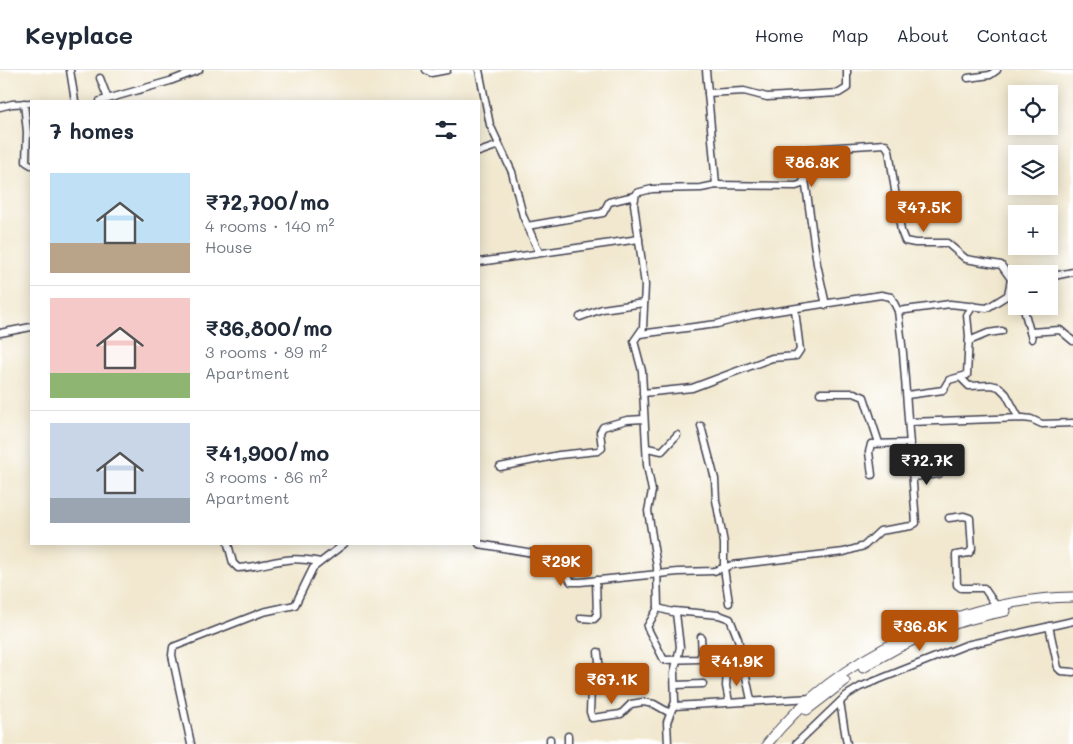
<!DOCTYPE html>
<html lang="en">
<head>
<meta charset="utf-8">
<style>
	:root { --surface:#fff; --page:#f2f2f3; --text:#1f2937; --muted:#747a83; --line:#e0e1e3; --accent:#b45309 }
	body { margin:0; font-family:Mali,sans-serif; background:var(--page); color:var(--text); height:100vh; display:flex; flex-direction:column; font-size:19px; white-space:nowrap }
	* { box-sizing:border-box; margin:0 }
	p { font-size:16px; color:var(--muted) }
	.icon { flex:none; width:28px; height:28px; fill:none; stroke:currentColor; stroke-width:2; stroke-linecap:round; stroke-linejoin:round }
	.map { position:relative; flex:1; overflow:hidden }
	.details { position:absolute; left:30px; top:30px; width:450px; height:445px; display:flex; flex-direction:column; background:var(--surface); border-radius:0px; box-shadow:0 2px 12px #0003 }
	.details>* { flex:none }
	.tools { position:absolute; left:1008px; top:15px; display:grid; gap:10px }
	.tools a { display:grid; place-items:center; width:50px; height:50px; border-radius:0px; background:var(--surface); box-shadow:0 2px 12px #0003; font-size:25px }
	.price { position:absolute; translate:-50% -42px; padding:0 11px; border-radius:5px; background:var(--accent); color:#fff; font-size:16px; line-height:32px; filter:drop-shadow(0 1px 2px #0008) }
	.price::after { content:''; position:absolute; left:50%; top:30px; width:15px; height:11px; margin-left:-8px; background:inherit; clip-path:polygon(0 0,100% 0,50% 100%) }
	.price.active { background:#222; color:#fff }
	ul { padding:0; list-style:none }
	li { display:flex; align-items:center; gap:15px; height:125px; padding:0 20px }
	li+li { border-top:1px solid var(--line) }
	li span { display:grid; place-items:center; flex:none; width:140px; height:100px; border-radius:0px; color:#555 }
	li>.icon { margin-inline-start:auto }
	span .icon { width:60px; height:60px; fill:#fffc; stroke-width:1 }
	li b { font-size:21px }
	h2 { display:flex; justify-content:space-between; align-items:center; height:60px; padding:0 20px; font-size:21px }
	header { display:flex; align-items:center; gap:30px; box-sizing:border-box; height:70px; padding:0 25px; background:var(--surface); border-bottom:1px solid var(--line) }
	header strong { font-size:24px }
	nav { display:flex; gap:28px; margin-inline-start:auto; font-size:18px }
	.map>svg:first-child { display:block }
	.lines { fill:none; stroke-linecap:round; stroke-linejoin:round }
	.minor-casing { stroke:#414051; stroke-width:9 }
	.highway-casing { stroke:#414051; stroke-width:11 }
	.minor { stroke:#fff; stroke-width:6 }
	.highway { stroke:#fff; stroke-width:9 }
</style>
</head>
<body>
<header>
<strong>Keyplace</strong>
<nav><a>Home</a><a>Map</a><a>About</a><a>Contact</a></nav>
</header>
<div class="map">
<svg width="1073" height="674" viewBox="0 0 1073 674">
	<rect width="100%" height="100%" fill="#fff"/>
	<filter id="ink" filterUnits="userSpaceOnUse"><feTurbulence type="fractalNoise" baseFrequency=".02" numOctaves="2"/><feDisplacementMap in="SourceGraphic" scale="10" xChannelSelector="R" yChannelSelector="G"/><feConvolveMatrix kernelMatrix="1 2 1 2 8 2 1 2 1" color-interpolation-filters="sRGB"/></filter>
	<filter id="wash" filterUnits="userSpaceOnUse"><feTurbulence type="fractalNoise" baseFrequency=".0096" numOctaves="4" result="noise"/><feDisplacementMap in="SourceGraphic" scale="20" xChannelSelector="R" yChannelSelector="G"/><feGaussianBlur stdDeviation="1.12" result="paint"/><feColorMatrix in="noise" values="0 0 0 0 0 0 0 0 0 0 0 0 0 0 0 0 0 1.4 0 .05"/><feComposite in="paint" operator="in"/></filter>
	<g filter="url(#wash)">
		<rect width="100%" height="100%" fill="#f1e8cf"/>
	</g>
	<g filter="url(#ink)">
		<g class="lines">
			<defs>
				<g id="minor">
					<polyline points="70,0 75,31"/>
					<polyline points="426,0 431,3 447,0"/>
					<polyline points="479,0 490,55 512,102 523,146 539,182"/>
					<polyline points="706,0 716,115"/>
					<polyline points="100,8 108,29"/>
					<polyline points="968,8 990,5 997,0"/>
					<polyline points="708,23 744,21 767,27 839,23 847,18 847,0"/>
					<polyline points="100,31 170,11 199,0"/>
					<polyline points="24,33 27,62 26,92 31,95"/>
					<polyline points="0,37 12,34 31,33"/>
					<polyline points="479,82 499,75"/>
					<polyline points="805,109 817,194 826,235"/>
					<polyline points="527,156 603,143 609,132 634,126"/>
					<polyline points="479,192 639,169"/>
					<polyline points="1049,207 1073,202"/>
					<polyline points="1023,236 1032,269"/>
					<polyline points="898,241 950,234 987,238 1008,225 1011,209"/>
					<polyline points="580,247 602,239 644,233"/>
					<polyline points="1030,262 1060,260 1073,271"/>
					<polyline points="0,263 31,257"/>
					<polyline points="969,271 988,263 1002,261"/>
					<polyline points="961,308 969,316 991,315 999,317 1006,324 1019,348"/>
					<polyline points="643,323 692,318 772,288 796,286 800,280 795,240"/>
					<polyline points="820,323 854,323 864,327 879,373"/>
					<polyline points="907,325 943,320 949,310 967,305 969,266 967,245 973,236"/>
					<polyline points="909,352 1023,348 1031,349 1042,354 1073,353"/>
					<polyline points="701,356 715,409 716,430 724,473 724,498 729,533"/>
					<polyline points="647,378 662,381 677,365"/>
					<polyline points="500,397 559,385 598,381 602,378 600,362 603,357 627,350 644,349"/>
					<polyline points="872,405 869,382 871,374 910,373"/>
					<polyline points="913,407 939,404"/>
					<polyline points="949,448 964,446 970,448 972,479 969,483 956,485 957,515 961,518 984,518 997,537"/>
					<path d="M228 474 233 493 238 498C272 496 281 484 320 492"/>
					<polyline points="479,474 557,487 571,512 580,512 678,502 714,501 732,495 844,482 864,476 880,461 911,456 916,453 903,283 898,241 891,227 881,225 752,245 717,254 640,264"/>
					<polyline points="658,538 647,557 664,590 699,589 702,584 701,567"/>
					<polyline points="674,541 719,545 730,549 738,569 751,630"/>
					<polyline points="581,548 594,549 597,546 596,510"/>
					<polyline points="1049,556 1058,598 1061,601 1073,602"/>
					<polyline points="598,582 600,601 591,619 590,642 592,648 621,644 631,634 643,632 654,634 670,643"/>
					<polyline points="727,602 726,616 729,632"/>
					<polyline points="675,615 703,614"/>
					<polyline points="840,632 847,674"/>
					<polyline points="674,636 812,628"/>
					<polyline points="550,669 550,674"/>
					<polyline points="191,674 172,585 173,577 263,542 295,535 313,498 344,474"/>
					<polyline points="568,674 568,666"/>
					<path d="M668 674 667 652 675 632 674 603 680 577 676 543 658 538 657 497 648 441 652 421 647 395 642 301 634 271 643 258 645 215 634 134 636 123 652 119 701 118 716 115 796 116 802 114C809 103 800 89 809 79L885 74 889 80 901 161 905 171 915 173H947L966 189 1001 195 1011 209 1016 212"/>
					<polyline points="796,674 847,625 860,617 966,575 1073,551"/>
				</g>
				<g id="highway">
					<path d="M863 598C906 570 956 550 1006 541"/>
					<polyline points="807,640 845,611"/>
					<path d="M767 674C838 585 961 529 1073 527"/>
				</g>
			</defs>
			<use href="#minor" class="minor-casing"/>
			<use href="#highway" class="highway-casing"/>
			<use href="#minor" class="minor"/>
			<use href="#highway" class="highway"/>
		</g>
	</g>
</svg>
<div class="tools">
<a><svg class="icon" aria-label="locate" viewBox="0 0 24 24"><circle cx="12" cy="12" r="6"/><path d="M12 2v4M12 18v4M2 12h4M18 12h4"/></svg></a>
<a><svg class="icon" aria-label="layers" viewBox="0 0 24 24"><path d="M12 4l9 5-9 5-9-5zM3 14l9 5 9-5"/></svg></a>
<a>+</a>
<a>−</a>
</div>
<b class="price" style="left:812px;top:118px">₹86.3K</b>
<b class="price" style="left:924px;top:163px">₹47.5K</b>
<b class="price active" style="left:927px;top:416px">₹72.7K</b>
<b class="price" style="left:561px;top:517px">₹29K</b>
<b class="price" style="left:920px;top:582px">₹36.8K</b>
<b class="price" style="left:737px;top:617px">₹41.9K</b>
<b class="price" style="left:612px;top:635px">₹67.1K</b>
<section class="details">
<h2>7 homes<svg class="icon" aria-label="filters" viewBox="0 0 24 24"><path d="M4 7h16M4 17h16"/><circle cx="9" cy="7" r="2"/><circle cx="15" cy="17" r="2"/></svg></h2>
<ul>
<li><span style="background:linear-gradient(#bfe0f5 70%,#b9a48a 0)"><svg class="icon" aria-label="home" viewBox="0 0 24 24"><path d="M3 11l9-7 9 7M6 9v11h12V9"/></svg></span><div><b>₹72,700/mo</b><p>4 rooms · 140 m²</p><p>House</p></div></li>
<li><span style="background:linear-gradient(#f6c9c9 75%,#8fb573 0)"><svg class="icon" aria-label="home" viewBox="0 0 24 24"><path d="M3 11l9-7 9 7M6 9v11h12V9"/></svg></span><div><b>₹36,800/mo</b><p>3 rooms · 89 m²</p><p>Apartment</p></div></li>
<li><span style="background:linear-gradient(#c9d6e8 75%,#9aa5b1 0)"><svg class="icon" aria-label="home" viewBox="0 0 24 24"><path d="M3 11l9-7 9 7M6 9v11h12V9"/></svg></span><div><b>₹41,900/mo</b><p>3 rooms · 86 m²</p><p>Apartment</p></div></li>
</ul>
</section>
</div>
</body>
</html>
